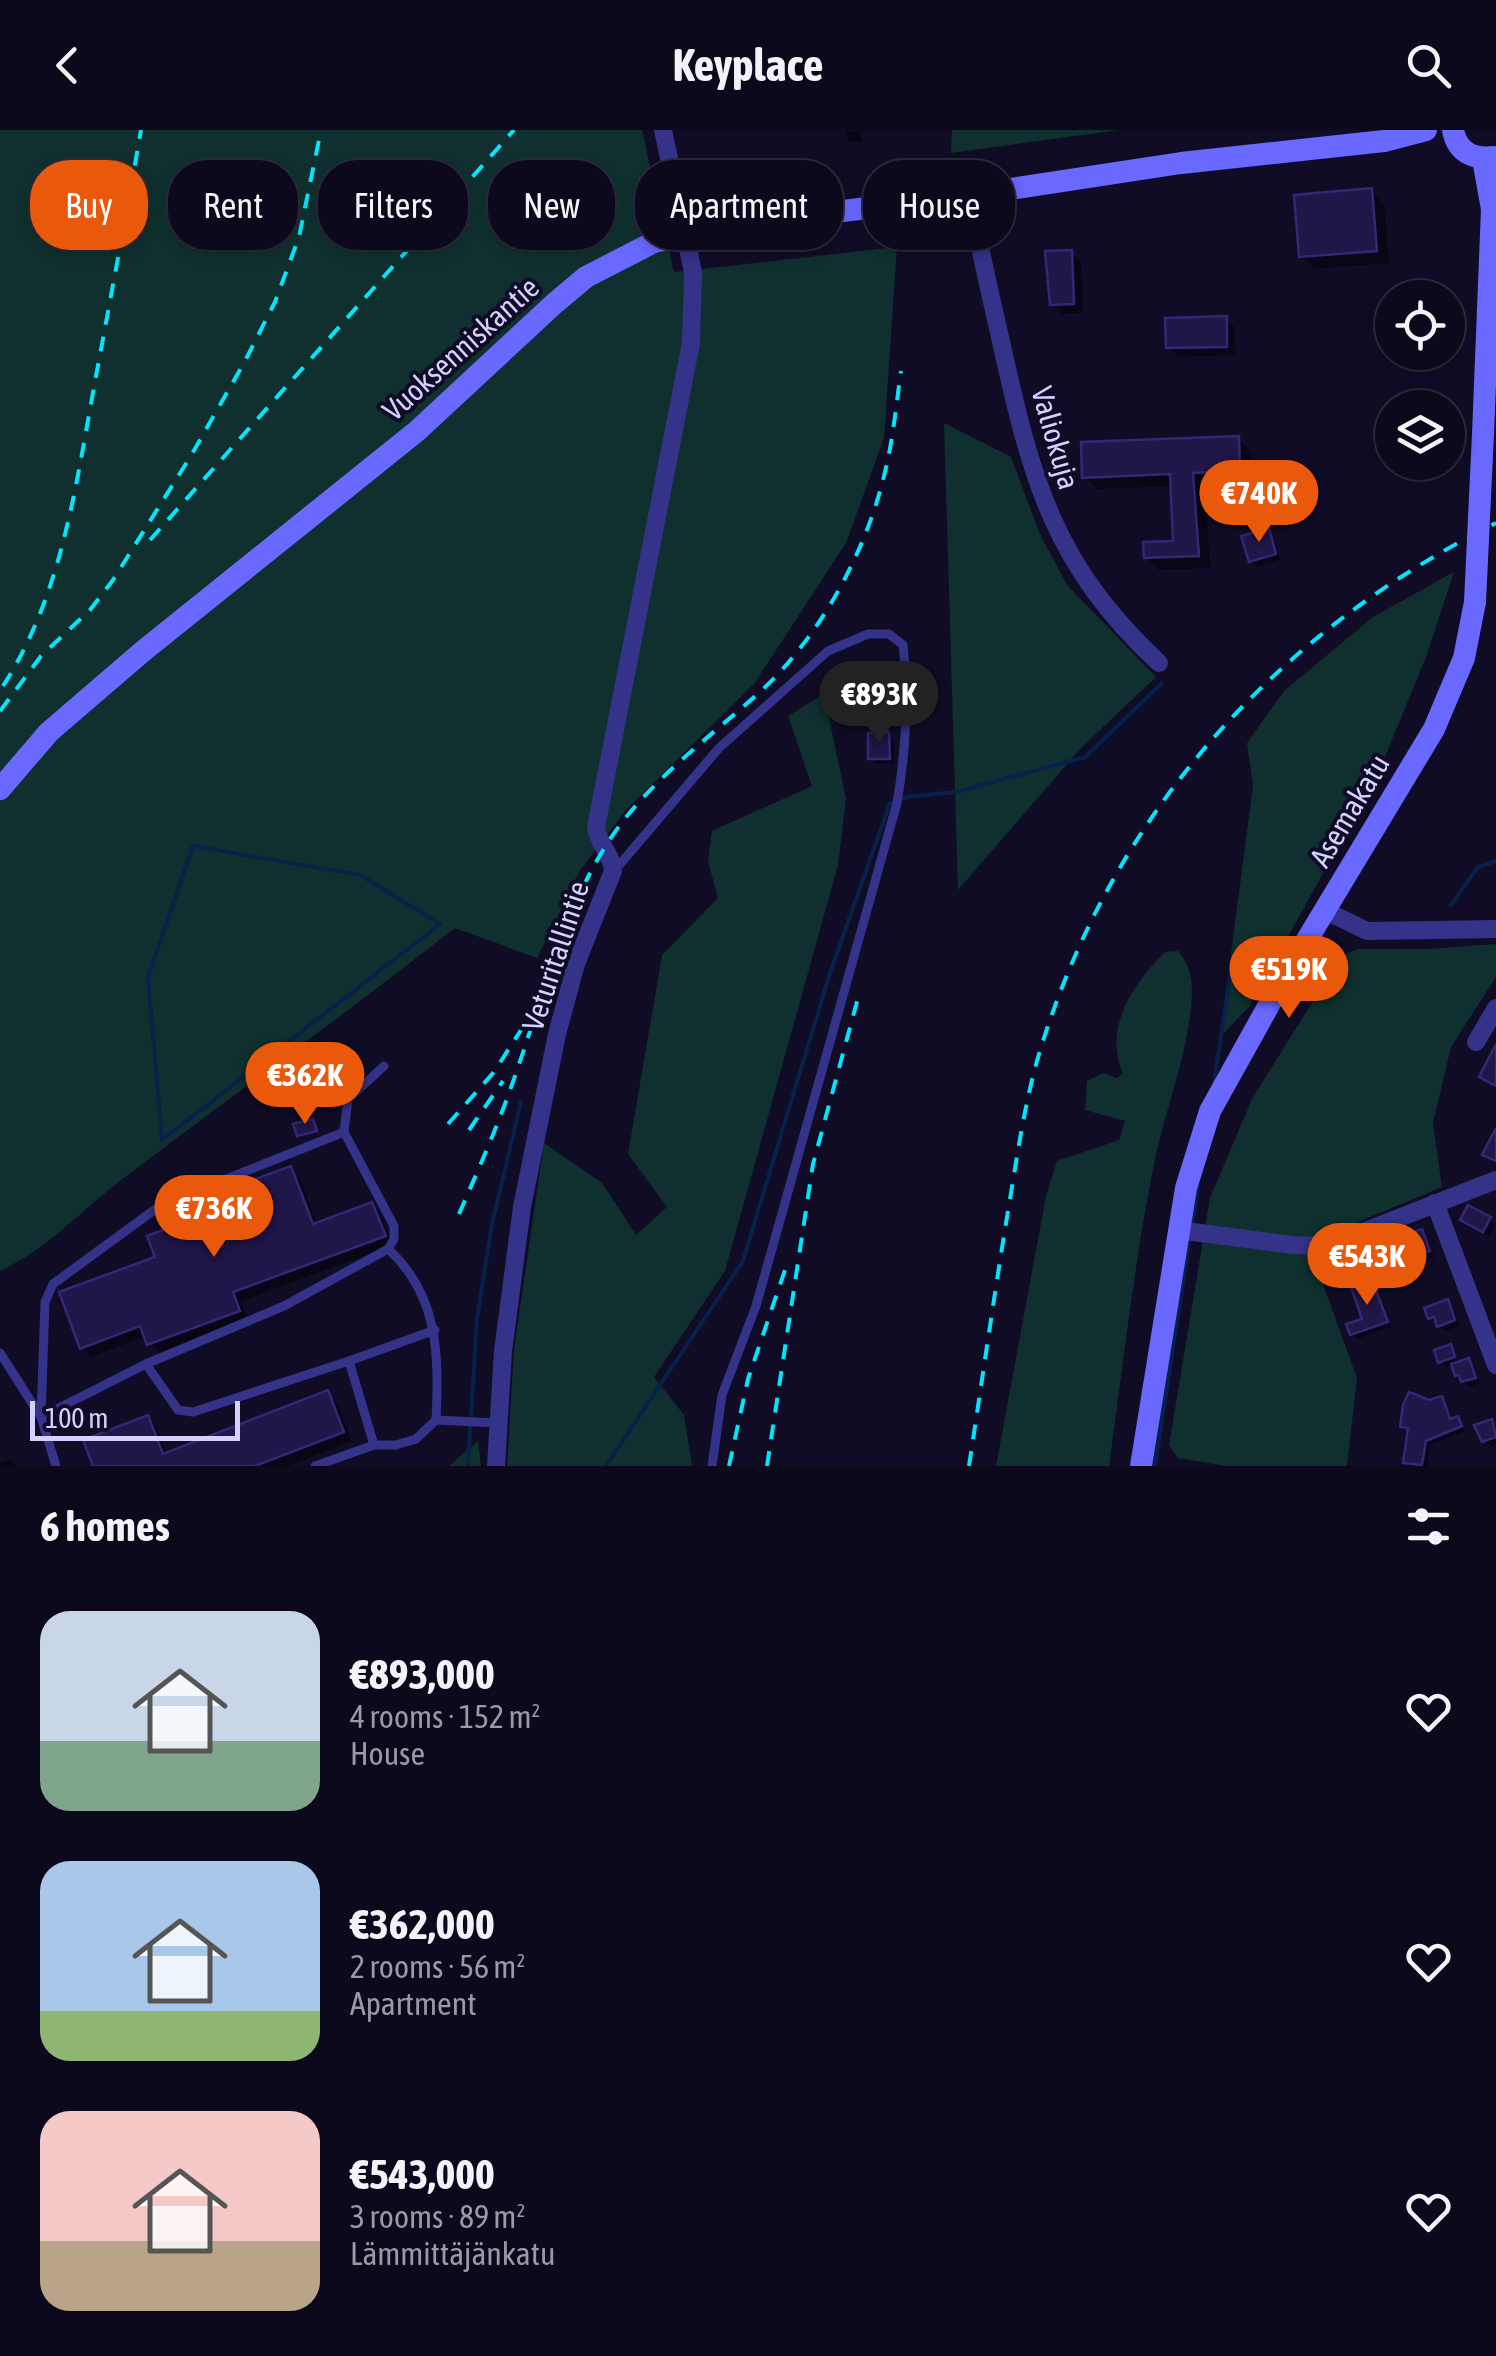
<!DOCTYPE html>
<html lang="en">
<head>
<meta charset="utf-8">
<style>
	:root { --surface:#0c091c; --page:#1a1729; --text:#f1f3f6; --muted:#9a9aa3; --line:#2c2a3b; --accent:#ea580c }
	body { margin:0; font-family:"Asap Condensed",sans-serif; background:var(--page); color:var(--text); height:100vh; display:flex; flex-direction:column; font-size:38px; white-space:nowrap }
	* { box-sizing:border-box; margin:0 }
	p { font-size:32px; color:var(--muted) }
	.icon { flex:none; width:55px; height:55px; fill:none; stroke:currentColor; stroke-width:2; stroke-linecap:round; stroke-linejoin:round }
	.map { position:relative; height:1336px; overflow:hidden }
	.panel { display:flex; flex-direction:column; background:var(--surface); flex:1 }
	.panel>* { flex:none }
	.top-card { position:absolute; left:30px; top:30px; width:1438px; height:90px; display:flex; gap:20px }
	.buttons { position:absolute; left:1375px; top:150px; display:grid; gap:20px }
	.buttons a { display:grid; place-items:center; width:90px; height:90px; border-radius:50%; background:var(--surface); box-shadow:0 5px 15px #0003,0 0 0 2px var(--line); font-size:50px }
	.scale { position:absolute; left:30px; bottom:25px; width:210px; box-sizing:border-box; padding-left:10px; border:5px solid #d5d1ff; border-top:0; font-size:28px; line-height:35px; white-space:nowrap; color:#d5d1ff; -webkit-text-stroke:8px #100c26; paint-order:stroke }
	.price { position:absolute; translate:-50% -85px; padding:0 22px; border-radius:35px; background:var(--accent); color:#fff; font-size:32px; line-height:65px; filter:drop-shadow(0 2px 5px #0008) }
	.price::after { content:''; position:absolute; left:50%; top:60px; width:30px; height:22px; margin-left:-15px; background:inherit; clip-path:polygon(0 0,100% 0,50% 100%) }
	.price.selected { background:#222; color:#fff }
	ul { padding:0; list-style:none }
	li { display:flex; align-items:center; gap:30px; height:250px; padding:0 40px }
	li span { display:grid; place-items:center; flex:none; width:280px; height:200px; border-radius:30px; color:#555 }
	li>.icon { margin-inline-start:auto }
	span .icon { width:120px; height:120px; fill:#fffc; stroke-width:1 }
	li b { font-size:42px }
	h2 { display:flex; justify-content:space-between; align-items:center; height:120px; padding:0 40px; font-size:42px }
	.chip { padding:0 35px; border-radius:40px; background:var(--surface); box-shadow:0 5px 15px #0003,0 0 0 2px var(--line); font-size:35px; line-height:90px }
	.chip.selected { background:var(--accent); color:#fff }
	header { display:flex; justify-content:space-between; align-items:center; height:130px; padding:0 40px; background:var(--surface); font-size:45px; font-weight:700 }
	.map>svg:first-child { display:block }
	.green { fill:#0f302e }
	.shadow { fill:#0007 }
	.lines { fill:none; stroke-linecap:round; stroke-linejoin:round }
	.stream { stroke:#07214a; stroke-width:4 }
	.building { fill:#201648; stroke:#352677; stroke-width:2.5 }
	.lane { stroke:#343389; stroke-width:9 }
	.street { stroke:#343389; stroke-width:18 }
	.secondary { stroke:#6968ff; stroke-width:22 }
	.rail { stroke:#00e7fc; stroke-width:4; stroke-dasharray:15 12; stroke-linecap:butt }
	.secondary-bridge { stroke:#6968ff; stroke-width:22 }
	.labels { text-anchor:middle; stroke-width:8; stroke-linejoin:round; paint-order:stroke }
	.street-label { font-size:30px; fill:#d5d1ff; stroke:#100c26 }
</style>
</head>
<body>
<header><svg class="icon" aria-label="back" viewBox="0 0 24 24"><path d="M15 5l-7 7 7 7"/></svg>Keyplace<svg class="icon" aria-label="search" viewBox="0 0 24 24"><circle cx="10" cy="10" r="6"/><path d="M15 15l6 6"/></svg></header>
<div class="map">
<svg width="1496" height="1336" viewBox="0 0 1496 1336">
	<rect width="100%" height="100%" fill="#100c26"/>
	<g class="green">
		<path d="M0 0H642L674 142 897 117 884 308 846 413 754 554 626 680 581 739 537 828 455 798C345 884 232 966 121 1050 81 1081 46 1120 0 1141Z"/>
		<polygon points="952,0 1119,0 951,23"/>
		<polygon points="944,293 1011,327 1040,404 1067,455 1156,547 1081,618 958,760"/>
		<polygon points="1454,442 1426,527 1378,644 1249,877 1220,907 1253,656 1247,613 1284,561 1373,487"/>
		<polygon points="824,564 846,669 838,735 725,1141 654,1247 684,1285 692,1336 507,1336 514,1219 544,1013 602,1053 636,1105 667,1077 628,1024 662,825 718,768 708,731 712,701 812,656 788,586"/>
		<polygon points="1496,814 1496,847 1451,917 1433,993 1442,1057 1337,1101 1307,1110 1357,1248 1347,1336 1226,1336 1178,1328 1169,1315 1210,1068 1252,969 1341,826 1358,819 1427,819"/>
		<path d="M1178 821C1189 834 1192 847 1192 863 1190 921 1165 978 1154 1034 1134 1134 1123 1235 1109 1336H996L1046 1066 1057 1031 1119 1010 1125 991 1085 980 1087 951 1103 943 1117 948 1123 944C1103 898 1132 855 1165 822Z"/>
		<polygon points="478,1311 481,1336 449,1336"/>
	</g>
	<g class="shadow">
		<polygon points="846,1 860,1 862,12 848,12"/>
		<polygon points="1371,61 1384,74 1389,133 1315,139 1302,126"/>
		<polygon points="1071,123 1081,132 1083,183 1062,184 1052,174"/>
		<polygon points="1226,189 1235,198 1236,225 1178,227 1169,217"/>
		<polygon points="1238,308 1250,321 1252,353 1205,355 1210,438 1159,440 1146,427 1175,413 1173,356 1097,359 1085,346"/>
		<polygon points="1268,401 1274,407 1280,430 1257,437 1251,431"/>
		<polygon points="888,605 894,611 895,634 877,634 871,628"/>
		<polygon points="291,1038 300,1048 317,1095 372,1075 381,1085 394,1115 241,1171 248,1191 159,1223 146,1206 91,1227 82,1217 158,1129"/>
		<polygon points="1464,1089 1489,1089 1495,1095 1489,1106"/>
		<polygon points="1421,1102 1427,1108 1434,1127 1420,1131 1414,1126"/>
		<polygon points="1371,1152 1376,1158 1391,1197 1357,1209 1352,1204 1365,1190"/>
		<polygon points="1448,1172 1453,1178 1460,1196 1445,1201 1430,1188"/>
		<polygon points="1450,1217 1460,1234 1469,1231 1474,1237 1480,1253 1469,1257 1457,1245 1453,1235 1446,1237 1441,1231"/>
		<polygon points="328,1263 337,1273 352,1311 288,1336 96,1336 147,1288 157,1297 167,1325"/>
		<polygon points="1442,1269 1452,1291 1457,1289 1465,1301 1430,1315 1427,1336 1410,1336 1406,1332 1408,1301 1403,1296"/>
		<polygon points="1491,1292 1496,1297 1496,1314 1490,1316 1484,1310"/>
		<polygon points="11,1329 17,1336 0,1336 0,1333"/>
	</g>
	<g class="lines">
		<g class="stream">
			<polygon points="193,716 360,745 440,794 162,1010 148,847"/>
			<polyline points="1451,775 1478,737 1496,731"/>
			<polyline points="1214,953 1232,832 1279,822"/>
			<polyline points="1192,1096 1198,1056"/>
			<polyline points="468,1336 477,1188 492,1094 521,972"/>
			<polyline points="606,1336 743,1131 829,846 890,673 906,667 956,662 1085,627 1162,553"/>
			<polyline points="1155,1336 1190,1106"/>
		</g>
	</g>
	<g class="building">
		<polygon points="1372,58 1377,121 1299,127 1294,65"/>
		<polygon points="1072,120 1074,174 1050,175 1045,121"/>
		<polygon points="1227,186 1227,217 1166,218 1165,188"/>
		<polygon points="1239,306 1240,341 1193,343 1199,426 1144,428 1143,412 1173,411 1170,344 1082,348 1081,312"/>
		<polygon points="1269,398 1276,424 1249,432 1241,406"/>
		<polygon points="889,602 890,629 868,629 868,603"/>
		<polygon points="1496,914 1496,956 1479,947"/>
		<polygon points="313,989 317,1001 297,1006 293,994"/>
		<polygon points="1496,998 1496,1031 1482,1025"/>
		<polygon points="291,1036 313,1094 372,1072 386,1106 233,1162 240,1181 147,1215 140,1196 80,1219 59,1162 155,1127 147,1106 168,1098 162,1084 165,1082"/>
		<polygon points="1468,1075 1491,1087 1483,1102 1460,1090"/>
		<polygon points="1422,1099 1430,1121 1412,1127 1404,1105"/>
		<polygon points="1372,1150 1388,1192 1350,1205 1346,1194 1362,1189 1351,1157"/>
		<polygon points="1448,1169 1455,1190 1437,1197 1434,1187 1428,1189 1424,1178"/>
		<polygon points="1451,1214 1455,1227 1438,1233 1434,1220"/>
		<polygon points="1469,1228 1476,1248 1461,1252 1459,1245 1455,1246 1451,1234"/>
		<polygon points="328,1260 344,1302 255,1336 93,1336 83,1310 148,1285 163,1324"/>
		<polygon points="1409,1262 1429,1270 1442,1266 1450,1289 1458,1286 1462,1296 1426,1311 1422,1335 1403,1333 1408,1298 1400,1297 1403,1275"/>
		<polygon points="1492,1289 1496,1307 1482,1312 1474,1295"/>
	</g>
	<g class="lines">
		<g class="lane">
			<path d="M615 740 719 618 828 521 868 504H889L903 515C909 568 906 620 897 673L756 1176 722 1265 712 1336"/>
			<polygon points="344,1002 394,1096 394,1109 388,1119 284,1176 146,1234 41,1287 45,1172 53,1154 161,1075"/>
			<polyline points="344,1002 348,969 384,936"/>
			<path d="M388 1119C439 1165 439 1226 436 1290"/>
			<polyline points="0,1223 41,1287 56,1336"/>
			<polyline points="146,1234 178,1280 193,1282 349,1231"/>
			<polyline points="374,1315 349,1231 435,1200"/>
			<polyline points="315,1336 374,1315 396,1315 416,1309 436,1290 496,1293"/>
		</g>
		<g class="street">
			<path d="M971 65C978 116 991 166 1002 216 1032 351 1054 435 1159 533"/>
			<polyline points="1326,781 1367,801 1496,799"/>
			<polyline points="1476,912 1496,878"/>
			<polyline points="1435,1073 1496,1235"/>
			<polyline points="1178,1100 1293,1115 1316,1116 1340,1111 1496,1050"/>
			<path d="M496 1336 503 1221 522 1077 557 904 576 834 613 741C612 724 598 714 596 697L691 213 693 142 663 0"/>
		</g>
		<g class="secondary">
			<path d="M1453 0C1457 22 1473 30 1494 27"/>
			<polyline points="1483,29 1492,79 1483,304"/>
			<polyline points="0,659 49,602 142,522 417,301 555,173 586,147 654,112 731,95 971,65 1181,33 1384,11 1426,0"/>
			<polyline points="1141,1336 1186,1058 1210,981 1284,848 1434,599 1464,528 1475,472"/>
		</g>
		<g class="rail">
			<polyline points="150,410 514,0"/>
			<path d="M3 556C61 466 75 361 94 257 110 171 126 86 141 0"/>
			<polyline points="0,581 41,526 90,480 113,450 192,324 245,231 275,172 299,107 321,0"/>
			<polyline points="448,994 494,942 521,900"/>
			<polyline points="469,1000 503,951"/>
			<path d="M459 1084C479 1038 500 991 516 943 543 866 562 786 605 717 643 655 708 609 761 561 820 506 865 424 884 346 893 311 896 276 901 241"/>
			<polyline points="729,1336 748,1249 785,1140"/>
			<polyline points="767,1336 813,1034 858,868"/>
			<path d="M969 1336C982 1251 994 1166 1008 1081 1017 1028 1024 975 1039 924 1111 685 1275 503 1496 393"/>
		</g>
		<polyline class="secondary-bridge" points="1475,472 1483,304"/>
	</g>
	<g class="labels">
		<g class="street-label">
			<text transform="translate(461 219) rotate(-42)" y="10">Vuoksenniskantie</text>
			<text transform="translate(1055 308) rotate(74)" y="10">Valiokuja</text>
			<text transform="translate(1350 681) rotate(-59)" y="10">Asemakatu</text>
			<text transform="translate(556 826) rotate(-72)" y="10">Veturitallintie</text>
		</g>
	</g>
</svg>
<div class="buttons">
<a><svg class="icon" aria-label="locate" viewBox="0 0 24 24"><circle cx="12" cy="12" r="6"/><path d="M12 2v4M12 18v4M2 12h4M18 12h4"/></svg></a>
<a><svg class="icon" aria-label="layers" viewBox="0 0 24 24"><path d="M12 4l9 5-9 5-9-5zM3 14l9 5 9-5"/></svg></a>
</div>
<div class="scale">100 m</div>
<b class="price" style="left:1259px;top:415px">€740K</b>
<b class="price selected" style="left:879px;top:616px">€893K</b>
<b class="price" style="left:1289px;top:891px">€519K</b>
<b class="price" style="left:305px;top:997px">€362K</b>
<b class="price" style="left:214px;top:1130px">€736K</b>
<b class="price" style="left:1367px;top:1178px">€543K</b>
<div class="top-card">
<a class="chip selected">Buy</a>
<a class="chip">Rent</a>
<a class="chip">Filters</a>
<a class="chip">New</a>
<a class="chip">Apartment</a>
<a class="chip">House</a>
</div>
</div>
<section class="panel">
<h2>6 homes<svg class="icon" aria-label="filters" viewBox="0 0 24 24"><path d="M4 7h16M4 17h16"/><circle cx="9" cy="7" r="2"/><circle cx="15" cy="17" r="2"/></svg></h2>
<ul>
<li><span style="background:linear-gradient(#c9d6e8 65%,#7fa58c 0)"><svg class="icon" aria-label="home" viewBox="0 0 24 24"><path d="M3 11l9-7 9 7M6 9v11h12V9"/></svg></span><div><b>€893,000</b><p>4 rooms · 152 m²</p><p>House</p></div><svg class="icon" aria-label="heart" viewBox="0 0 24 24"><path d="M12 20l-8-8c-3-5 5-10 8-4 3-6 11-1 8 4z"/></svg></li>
<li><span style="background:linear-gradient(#a9c7e8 75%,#8fb573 0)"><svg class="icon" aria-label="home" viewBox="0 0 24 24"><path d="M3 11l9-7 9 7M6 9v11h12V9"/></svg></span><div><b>€362,000</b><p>2 rooms · 56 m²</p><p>Apartment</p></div><svg class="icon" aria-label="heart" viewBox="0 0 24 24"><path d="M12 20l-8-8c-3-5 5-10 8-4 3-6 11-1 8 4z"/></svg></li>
<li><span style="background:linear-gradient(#f6c9c9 65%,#b9a48a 0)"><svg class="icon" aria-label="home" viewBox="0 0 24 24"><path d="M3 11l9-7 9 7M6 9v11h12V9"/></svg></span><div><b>€543,000</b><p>3 rooms · 89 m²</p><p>Lämmittäjänkatu</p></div><svg class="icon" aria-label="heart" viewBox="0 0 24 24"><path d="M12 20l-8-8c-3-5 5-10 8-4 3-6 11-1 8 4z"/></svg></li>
</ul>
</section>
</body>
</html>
